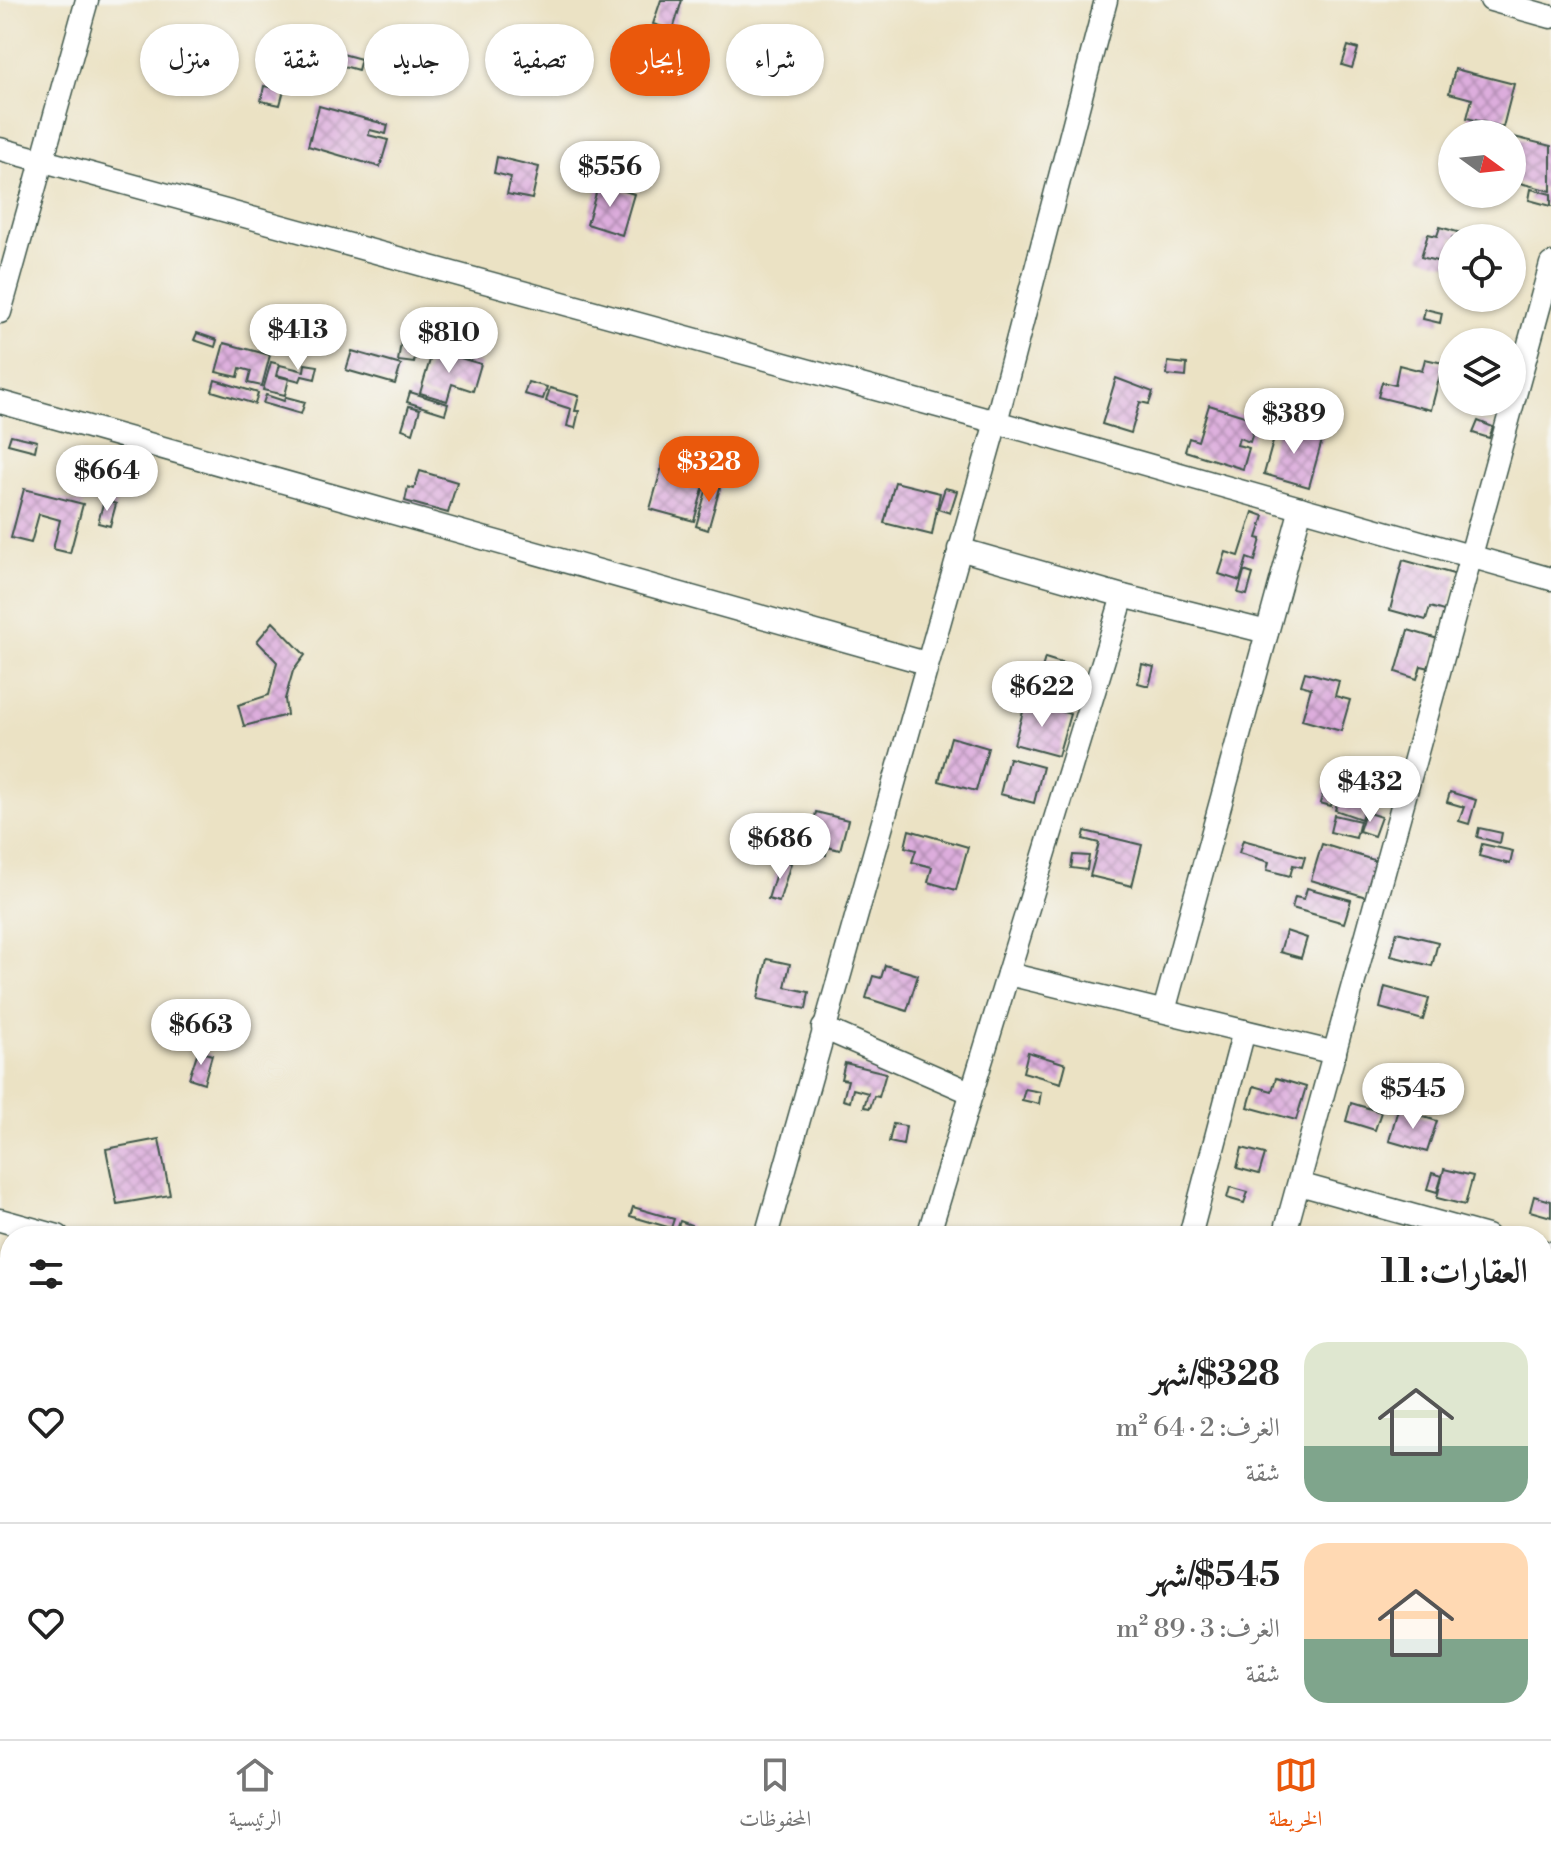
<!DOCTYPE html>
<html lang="ar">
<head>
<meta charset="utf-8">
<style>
	:root { --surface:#fff; --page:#f2f2f2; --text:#222; --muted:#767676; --line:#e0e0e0; --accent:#ea580c }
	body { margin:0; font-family:"Libre Bodoni",Amiri,serif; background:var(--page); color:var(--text); direction:rtl; height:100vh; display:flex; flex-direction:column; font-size:30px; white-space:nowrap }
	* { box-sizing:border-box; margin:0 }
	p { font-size:26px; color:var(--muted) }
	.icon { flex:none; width:44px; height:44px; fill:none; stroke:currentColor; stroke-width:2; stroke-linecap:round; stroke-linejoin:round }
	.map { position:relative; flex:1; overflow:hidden; direction:ltr }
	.drawer { position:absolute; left:0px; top:1226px; width:1552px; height:514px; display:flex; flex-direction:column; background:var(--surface); border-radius:32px 32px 0 0; box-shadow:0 2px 6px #0004; direction:rtl }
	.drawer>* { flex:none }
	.guide { position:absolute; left:24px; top:24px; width:800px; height:72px; direction:rtl; display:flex; gap:16px }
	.needle { width:52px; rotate:105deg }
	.tools { position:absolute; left:1438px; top:120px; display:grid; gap:16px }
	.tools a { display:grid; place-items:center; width:88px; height:88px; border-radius:50%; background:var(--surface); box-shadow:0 2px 6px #0004; font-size:40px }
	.price { position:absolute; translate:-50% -68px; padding:0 18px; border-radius:28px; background:#fff; color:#222; font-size:26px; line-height:52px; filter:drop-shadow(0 2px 4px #0008) }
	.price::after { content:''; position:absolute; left:50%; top:48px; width:24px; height:18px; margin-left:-12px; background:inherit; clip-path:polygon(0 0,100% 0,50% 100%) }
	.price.on { background:var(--accent); color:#fff }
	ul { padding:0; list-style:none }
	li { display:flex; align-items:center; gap:24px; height:200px; padding:0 24px }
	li+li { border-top:2px solid var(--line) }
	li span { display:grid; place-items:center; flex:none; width:224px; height:160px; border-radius:24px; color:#555 }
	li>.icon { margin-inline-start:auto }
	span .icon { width:96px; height:96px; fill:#fffc; stroke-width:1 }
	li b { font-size:34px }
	h2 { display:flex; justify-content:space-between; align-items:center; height:96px; padding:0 24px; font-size:34px }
	.chip { padding:0 28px; border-radius:36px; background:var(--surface); box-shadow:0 2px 6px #0004; font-size:28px; line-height:72px }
	.chip.on { background:var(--accent); color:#fff }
	.dock { display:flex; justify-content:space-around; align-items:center; height:112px; border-top:2px solid var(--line); background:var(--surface); font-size:22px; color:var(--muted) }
	.dock a { display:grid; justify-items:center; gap:4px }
	.dock .on { color:var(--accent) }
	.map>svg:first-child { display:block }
	.building { fill:url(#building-cross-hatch) }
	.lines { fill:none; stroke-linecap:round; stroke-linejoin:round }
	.minor-casing { stroke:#3e564a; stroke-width:25 }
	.minor { stroke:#fff; stroke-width:22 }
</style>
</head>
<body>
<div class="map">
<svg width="1551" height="1739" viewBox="0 0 1551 1739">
	<defs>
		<pattern id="building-cross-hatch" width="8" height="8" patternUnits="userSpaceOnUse" patternTransform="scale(2)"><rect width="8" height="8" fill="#ddaddd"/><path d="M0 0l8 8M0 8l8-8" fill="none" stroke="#b38eb4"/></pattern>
	</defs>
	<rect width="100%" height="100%" fill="#f6f6f2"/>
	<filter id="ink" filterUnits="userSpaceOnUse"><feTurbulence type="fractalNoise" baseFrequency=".0125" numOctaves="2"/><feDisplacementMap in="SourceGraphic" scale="16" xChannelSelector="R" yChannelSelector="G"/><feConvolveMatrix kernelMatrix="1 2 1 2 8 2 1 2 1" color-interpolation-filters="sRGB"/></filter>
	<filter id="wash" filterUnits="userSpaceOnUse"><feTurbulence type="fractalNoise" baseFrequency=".006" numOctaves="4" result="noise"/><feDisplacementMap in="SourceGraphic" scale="32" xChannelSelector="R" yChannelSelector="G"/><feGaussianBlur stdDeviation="1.8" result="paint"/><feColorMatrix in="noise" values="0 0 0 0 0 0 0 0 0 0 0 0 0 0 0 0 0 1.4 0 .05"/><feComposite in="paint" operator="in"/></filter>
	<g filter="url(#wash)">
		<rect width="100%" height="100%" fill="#ebe2c4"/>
		<g id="blocks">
			<g class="building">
				<polygon points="661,0 682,0 673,30 653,24"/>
				<polygon points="1348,46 1358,49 1352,68 1342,65"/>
				<polygon points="305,50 329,55 321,90 295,85"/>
				<polygon points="335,52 361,59 358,70 340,65 336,77 329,75"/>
				<polygon points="1455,69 1514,84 1503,127 1467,118 1472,99 1449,93"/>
				<polygon points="264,86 284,90 280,105 261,101"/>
				<polygon points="319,106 388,125 386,134 370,130 368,135 388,140 380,167 308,146"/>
				<polygon points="1514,137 1551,146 1551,191 1512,181"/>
				<polygon points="497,157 539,167 532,199 507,194 511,177 494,173"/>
				<polygon points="599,183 634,194 622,235 587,224"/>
				<polygon points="1531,189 1551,194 1551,206 1529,200"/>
				<polygon points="1440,227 1464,234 1463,238 1452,238 1452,265 1421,257 1428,234 1437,236"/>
				<polygon points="1425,309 1442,313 1440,323 1423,319"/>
				<polygon points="197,333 217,340 215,347 194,340"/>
				<polygon points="401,342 417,344 414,363 398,361"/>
				<polygon points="224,343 270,355 262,386 248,383 251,371 240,368 238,377 216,372"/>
				<polygon points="433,350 481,364 473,391 452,384 447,401 420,393"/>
				<polygon points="352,351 401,365 395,384 346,370"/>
				<polygon points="1425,359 1443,363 1431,410 1378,397 1382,382 1395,385 1399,365 1422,371"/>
				<polygon points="271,362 279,364 276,376 289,379 285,395 263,390"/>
				<polygon points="1168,362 1187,364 1186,377 1167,375"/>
				<polygon points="305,364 318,366 315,379 302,376 300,381 277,375 280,365 304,371"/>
				<polygon points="1116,378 1153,392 1149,404 1140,402 1131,433 1102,424"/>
				<polygon points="215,380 258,393 255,404 212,391"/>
				<polygon points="528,382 547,387 543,399 524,394"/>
				<polygon points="550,388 579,396 575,411 579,411 575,428 567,426 571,409 546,401"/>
				<polygon points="410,392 448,404 445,414 407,402"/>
				<polygon points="266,395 284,401 286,397 305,402 301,414 263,403"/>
				<polygon points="1209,405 1257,420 1250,442 1239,438 1237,445 1249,448 1243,469 1185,451 1189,438 1198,441"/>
				<polygon points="409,406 420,409 413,433 402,429"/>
				<polygon points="1478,421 1493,427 1489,438 1473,433"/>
				<polygon points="1278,424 1323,437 1309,487 1264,474"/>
				<polygon points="11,435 37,441 35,451 8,444"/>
				<polygon points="663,463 707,475 694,521 650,509"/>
				<polygon points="420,471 457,482 448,513 405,501 408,487 414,489"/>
				<polygon points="710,477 722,481 708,530 696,526"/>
				<polygon points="895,482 940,493 932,535 884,523"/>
				<polygon points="945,488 957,491 950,513 938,509"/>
				<polygon points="24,489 83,504 70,553 53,549 60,520 39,514 31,543 11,538"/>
				<polygon points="104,500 116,504 110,526 98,523"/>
				<polygon points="1253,512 1264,516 1257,538 1261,539 1255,561 1247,558 1240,581 1219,574 1226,552 1239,556"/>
				<polygon points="1403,560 1457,575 1447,612 1430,607 1426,620 1390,610"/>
				<polygon points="1244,571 1253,574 1247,595 1238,593"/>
				<polygon points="273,622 305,655 293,671 285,699 287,715 244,726 238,705 269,695 277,662 257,641"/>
				<polygon points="1408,630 1438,639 1430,668 1421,666 1417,679 1396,672"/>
				<polygon points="1045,658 1074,667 1068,687 1039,678"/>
				<polygon points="1142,664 1154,667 1149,686 1138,683"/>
				<polygon points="1305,672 1339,681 1335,696 1350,700 1341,731 1302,720 1311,688 1301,685"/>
				<polygon points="1026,701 1070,714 1058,756 1014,744"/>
				<polygon points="951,737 988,748 976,791 939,781"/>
				<polygon points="1009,758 1043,767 1034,803 1000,794"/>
				<polygon points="1326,783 1337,787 1331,806 1320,803"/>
				<polygon points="1341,792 1367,800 1361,819 1335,810"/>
				<polygon points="1450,792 1476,800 1469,824 1459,821 1464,807 1447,802"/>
				<polygon points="816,812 848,820 840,850 827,847 826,855 807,851"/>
				<polygon points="1365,812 1381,817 1374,836 1359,831"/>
				<polygon points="1334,815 1360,821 1356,838 1330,832"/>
				<polygon points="1479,828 1502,833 1500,843 1477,837"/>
				<polygon points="909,830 968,847 956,890 928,882 932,867 912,862 916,850 905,847"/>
				<polygon points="1085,831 1142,845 1132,886 1090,876 1099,843 1083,839"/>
				<polygon points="1243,840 1305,857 1302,867 1293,865 1290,876 1267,870 1269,862 1239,853"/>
				<polygon points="1322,844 1377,861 1366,897 1311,880"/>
				<polygon points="1482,844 1513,851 1510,864 1479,856"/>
				<polygon points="1073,855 1089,856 1087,870 1071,868"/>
				<polygon points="780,860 791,863 779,902 768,899"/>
				<polygon points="1307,888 1351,900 1344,923 1292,908 1295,897 1304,899"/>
				<polygon points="1286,931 1307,938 1301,958 1280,952"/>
				<polygon points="1397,932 1438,942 1432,966 1391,956"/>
				<polygon points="767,959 790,964 785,987 809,992 806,1009 758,999"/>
				<polygon points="885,965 918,975 907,1011 866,998 873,976 881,978"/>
				<polygon points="1385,987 1429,999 1423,1020 1380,1008"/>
				<polygon points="198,1051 212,1055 204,1083 189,1078"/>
				<polygon points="1028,1052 1066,1064 1061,1083 1023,1072"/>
				<polygon points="845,1063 886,1073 879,1097 874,1096 870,1108 864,1107 868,1093 853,1089 850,1102 843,1100 848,1080 841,1079"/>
				<polygon points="1276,1078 1306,1087 1296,1120 1248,1107 1254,1086 1272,1091"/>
				<polygon points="1025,1089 1041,1092 1039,1104 1022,1100"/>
				<polygon points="1351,1103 1381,1112 1375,1130 1346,1121"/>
				<polygon points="1398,1109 1437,1121 1427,1152 1389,1141"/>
				<polygon points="893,1124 906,1126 903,1145 889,1142"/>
				<polygon points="159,1139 170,1195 117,1204 106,1149"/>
				<polygon points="1242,1148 1265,1154 1259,1174 1237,1168"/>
				<polygon points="1444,1169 1473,1176 1465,1205 1437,1198"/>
				<polygon points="1432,1173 1442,1176 1437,1192 1427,1189"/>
				<polygon points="1230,1187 1248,1192 1244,1203 1227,1198"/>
				<polygon points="1534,1196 1551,1201 1551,1217 1530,1211"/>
				<polygon points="633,1207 674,1219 671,1228 630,1216"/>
				<polygon points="680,1221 691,1225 688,1236 675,1235"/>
				<polygon points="0,1260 10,1263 8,1290 0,1287"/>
				<polygon points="1542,1429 1551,1431 1551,1451 1545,1449 1543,1455"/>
				<polygon points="0,1488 10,1491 10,1521 0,1519"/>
				<polygon points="0,1527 10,1530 10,1557 0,1554"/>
				<polygon points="666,1730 722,1730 719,1739 665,1739"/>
			</g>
		</g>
	</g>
	<g filter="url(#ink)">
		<use href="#blocks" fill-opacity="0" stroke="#3e564a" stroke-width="2"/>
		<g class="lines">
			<defs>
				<g id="minor">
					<polyline points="1491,0 1551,17"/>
					<polyline points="0,149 996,422 1551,579"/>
					<polyline points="0,312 87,0"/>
					<polyline points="0,402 926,663"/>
					<polyline points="959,549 1123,596 1267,632"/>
					<polyline points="1008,974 1335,1053"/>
					<polyline points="1164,1011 1301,508"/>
					<polyline points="823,1028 972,1093"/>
					<polyline points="1299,1184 1487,1236"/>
					<polyline points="0,1220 58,1236"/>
					<polyline points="766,1236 996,422 1106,0"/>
					<polyline points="928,1236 1123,596"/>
					<polyline points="1190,1236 1244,1031"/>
					<polyline points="1284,1236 1551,264"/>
					<polyline points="1542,1251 1551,1254"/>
					<polyline points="1542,1646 1551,1649"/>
					<polyline points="0,1692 10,1694"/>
					<polyline points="140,1730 173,1739"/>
					<polyline points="42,1739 44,1730"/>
					<polyline points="274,1739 276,1730"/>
					<polyline points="398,1739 400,1730"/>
					<polyline points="624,1739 626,1730"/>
					<polyline points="783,1739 786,1730"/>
					<polyline points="1076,1739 1084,1730"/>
					<polyline points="1147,1739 1149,1730"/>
					<polyline points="1381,1739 1384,1730"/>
					<polyline points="1551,1739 1551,1738"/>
				</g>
			</defs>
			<use href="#minor" class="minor-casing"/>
			<use href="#minor" class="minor"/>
		</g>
	</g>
</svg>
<div class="tools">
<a><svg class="needle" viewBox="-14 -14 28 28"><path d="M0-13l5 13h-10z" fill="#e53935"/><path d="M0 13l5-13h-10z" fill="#767676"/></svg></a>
<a><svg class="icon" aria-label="locate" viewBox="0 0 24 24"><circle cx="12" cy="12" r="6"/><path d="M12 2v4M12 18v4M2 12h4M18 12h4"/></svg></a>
<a><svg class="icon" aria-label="layers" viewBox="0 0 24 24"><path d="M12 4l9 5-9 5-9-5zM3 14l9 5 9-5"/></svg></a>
</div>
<b class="price" style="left:610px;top:209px">$556</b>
<b class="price" style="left:298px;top:372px">$413</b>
<b class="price" style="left:449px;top:375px">$810</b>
<b class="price" style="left:1294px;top:456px">$389</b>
<b class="price on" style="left:709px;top:504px">$328</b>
<b class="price" style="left:107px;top:513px">$664</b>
<b class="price" style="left:1042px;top:729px">$622</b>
<b class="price" style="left:1370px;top:824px">$432</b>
<b class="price" style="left:780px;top:881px">$686</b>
<b class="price" style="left:201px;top:1067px">$663</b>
<b class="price" style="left:1413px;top:1131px">$545</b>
<div class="guide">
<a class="chip">شراء</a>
<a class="chip on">إيجار</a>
<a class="chip">تصفية</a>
<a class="chip">جديد</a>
<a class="chip">شقة</a>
<a class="chip">منزل</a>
</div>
<section class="drawer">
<h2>العقارات: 11<svg class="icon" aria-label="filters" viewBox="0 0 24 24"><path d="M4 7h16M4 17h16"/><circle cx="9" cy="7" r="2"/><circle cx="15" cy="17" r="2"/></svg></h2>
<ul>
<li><span style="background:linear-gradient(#dfe7d0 65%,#7fa58c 0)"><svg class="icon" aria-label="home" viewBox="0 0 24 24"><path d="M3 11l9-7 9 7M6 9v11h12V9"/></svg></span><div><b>$328/شهر</b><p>الغرف: 2 · 64 m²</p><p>شقة</p></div><svg class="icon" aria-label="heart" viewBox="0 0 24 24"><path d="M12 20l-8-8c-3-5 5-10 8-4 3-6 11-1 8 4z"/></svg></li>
<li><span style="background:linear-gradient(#ffd9b3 60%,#7fa58c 0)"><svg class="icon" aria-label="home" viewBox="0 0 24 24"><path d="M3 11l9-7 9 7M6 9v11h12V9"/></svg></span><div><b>$545/شهر</b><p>الغرف: 3 · 89 m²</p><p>شقة</p></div><svg class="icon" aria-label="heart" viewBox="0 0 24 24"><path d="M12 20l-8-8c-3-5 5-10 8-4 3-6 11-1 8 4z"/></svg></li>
</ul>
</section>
</div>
<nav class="dock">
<a class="on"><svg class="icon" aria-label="map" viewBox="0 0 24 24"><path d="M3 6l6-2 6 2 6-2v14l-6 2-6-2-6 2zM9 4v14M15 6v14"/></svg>الخريطة</a>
<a><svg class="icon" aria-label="saved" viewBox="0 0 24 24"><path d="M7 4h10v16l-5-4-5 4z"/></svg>المحفوظات</a>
<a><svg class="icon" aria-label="home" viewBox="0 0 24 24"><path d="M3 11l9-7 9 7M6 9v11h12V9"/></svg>الرئيسية</a>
</nav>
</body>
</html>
